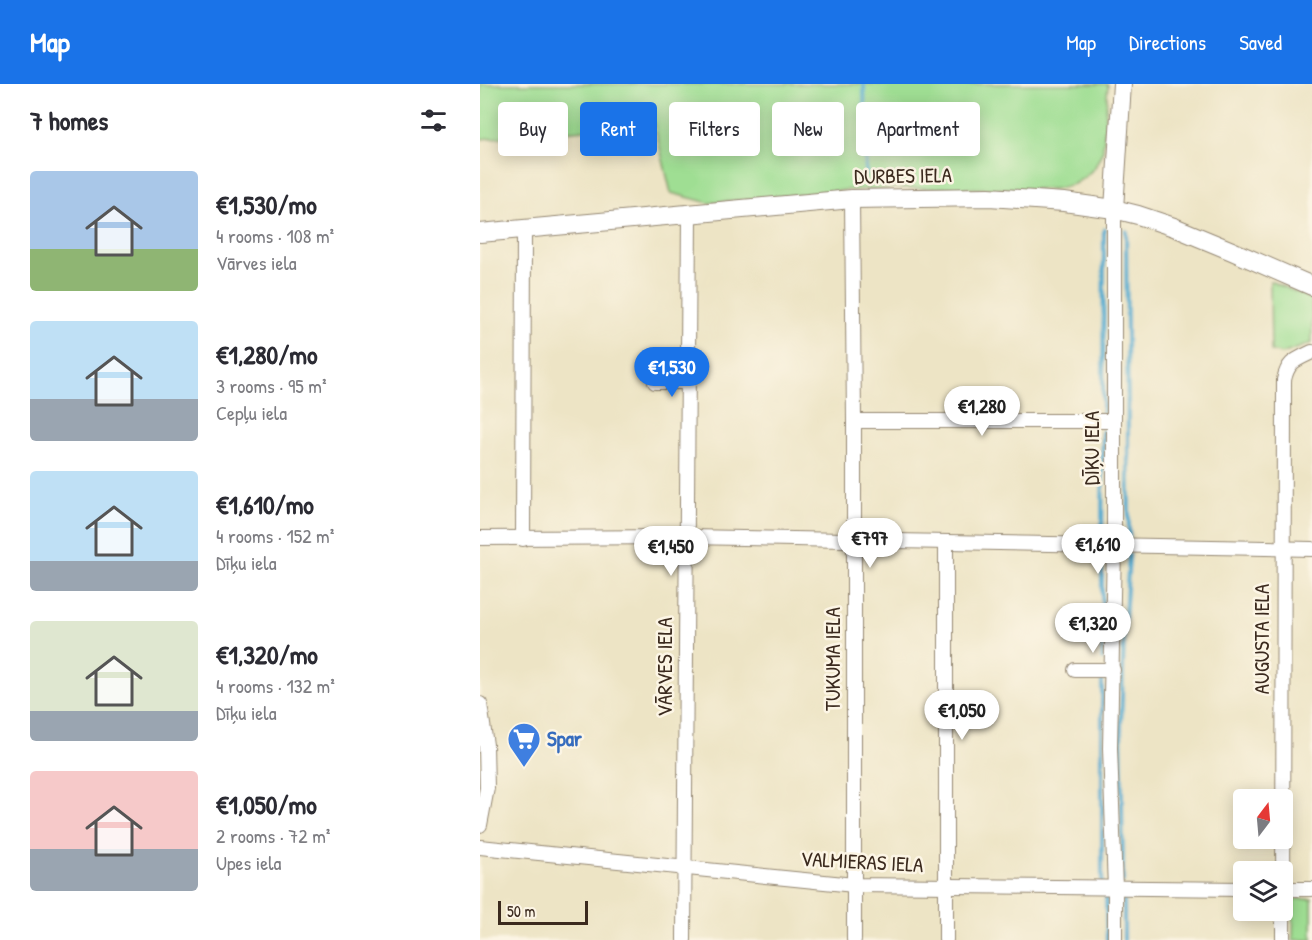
<!DOCTYPE html>
<html lang="en">
<head>
<meta charset="utf-8">
<style>
	:root { --surface:#fff; --page:#f2f2f3; --text:#2b2b33; --muted:#7c7c81; --accent:#1a73e8 }
	body { margin:0; font-family:"Patrick Hand",sans-serif; background:var(--page); color:var(--text); height:100vh; display:flex; flex-direction:column; font-size:22px; white-space:nowrap }
	* { box-sizing:border-box; margin:0 }
	p { font-size:20px; color:var(--muted) }
	.icon { flex:none; width:33px; height:33px; fill:none; stroke:currentColor; stroke-width:2; stroke-linecap:round; stroke-linejoin:round }
	.map { position:relative; flex:1; overflow:hidden }
	.drawer { display:flex; flex-direction:column; background:var(--surface); width:480px }
	.drawer>* { flex:none }
	.banner { position:absolute; left:18px; top:18px; width:570px; height:54px; display:flex; gap:12px }
	.needle { width:39px; rotate:16deg }
	.tools { position:absolute; left:753px; top:705px; display:grid; gap:12px }
	.tools a { display:grid; place-items:center; width:60px; height:60px; border-radius:6px; background:var(--surface); box-shadow:0 3px 15px #0003; font-size:30px }
	.scale { position:absolute; left:18px; bottom:15px; width:90px; box-sizing:border-box; padding-left:6px; border:3px solid #3b2a1e; border-top:0; font-size:16px; line-height:21px; white-space:nowrap; color:#3b2a1e; -webkit-text-stroke:4px #fcf5e5; paint-order:stroke }
	.price { position:absolute; translate:-50% -51px; padding:0 14px; border-radius:21px; background:#fff; color:#222; font-size:20px; line-height:39px; filter:drop-shadow(0 2px 3px #0008) }
	.price::after { content:''; position:absolute; left:50%; top:36px; width:18px; height:14px; margin-left:-9px; background:inherit; clip-path:polygon(0 0,100% 0,50% 100%) }
	.price.on { background:var(--accent); color:#fff }
	ul { padding:0; list-style:none }
	li { display:flex; align-items:center; gap:18px; height:150px; padding:0 30px }
	li span { display:grid; place-items:center; flex:none; width:168px; height:120px; border-radius:6px; color:#555 }
	li>.icon { margin-inline-start:auto }
	span .icon { width:72px; height:72px; fill:#fffc; stroke-width:1 }
	li b { font-size:26px }
	h2 { display:flex; justify-content:space-between; align-items:center; height:72px; padding:0 30px; font-size:26px }
	.chip { padding:0 21px; border-radius:6px; background:var(--surface); box-shadow:0 3px 15px #0003; font-size:21px; line-height:54px }
	.chip.on { background:var(--accent); color:#fff }
	header { display:flex; align-items:center; gap:36px; box-sizing:border-box; height:84px; padding:0 30px; background:var(--accent); color:#fff }
	header strong { font-size:28px }
	nav { display:flex; gap:33px; margin-inline-start:auto; font-size:21px }
	main { display:flex; flex:1; min-height:0 }
	.map>svg:first-child { display:block }
	.green { fill:#9fde93; stroke:#6d8458; stroke-width:1.5 }
	.lines { fill:none; stroke-linecap:round; stroke-linejoin:round }
	.stream { stroke:#53abd0; stroke-width:4 }
	.minor-casing { stroke:#948772; stroke-width:16 }
	.major-casing { stroke:#948772; stroke-width:20 }
	.minor { stroke:#fff; stroke-width:14 }
	.major { stroke:#fff; stroke-width:18 }
	.labels { text-anchor:middle; stroke-width:5; stroke-linejoin:round; paint-order:stroke }
	.street-label { font-size:21px; fill:#3b2a1e; stroke:#fcf5e5 }
	.shop-label { font-size:21px; font-weight:bold; fill:#366cbe; stroke:#fcf5e5; text-anchor:start }
</style>
</head>
<body>
<header>
<strong>Map</strong>
<nav><a>Map</a><a>Directions</a><a>Saved</a></nav>
</header>
<main>
<section class="drawer">
<h2>7 homes<svg class="icon" aria-label="filters" viewBox="0 0 24 24"><path d="M4 7h16M4 17h16"/><circle cx="9" cy="7" r="2"/><circle cx="15" cy="17" r="2"/></svg></h2>
<ul>
<li><span style="background:linear-gradient(#a9c7e8 65%,#8fb573 0)"><svg class="icon" aria-label="home" viewBox="0 0 24 24"><path d="M3 11l9-7 9 7M6 9v11h12V9"/></svg></span><div><b>€1,530/mo</b><p>4 rooms · 108 m²</p><p>Vārves iela</p></div></li>
<li><span style="background:linear-gradient(#bfe0f5 65%,#9aa5b1 0)"><svg class="icon" aria-label="home" viewBox="0 0 24 24"><path d="M3 11l9-7 9 7M6 9v11h12V9"/></svg></span><div><b>€1,280/mo</b><p>3 rooms · 95 m²</p><p>Cepļu iela</p></div></li>
<li><span style="background:linear-gradient(#bfe0f5 75%,#9aa5b1 0)"><svg class="icon" aria-label="home" viewBox="0 0 24 24"><path d="M3 11l9-7 9 7M6 9v11h12V9"/></svg></span><div><b>€1,610/mo</b><p>4 rooms · 152 m²</p><p>Dīķu iela</p></div></li>
<li><span style="background:linear-gradient(#dfe7d0 75%,#9aa5b1 0)"><svg class="icon" aria-label="home" viewBox="0 0 24 24"><path d="M3 11l9-7 9 7M6 9v11h12V9"/></svg></span><div><b>€1,320/mo</b><p>4 rooms · 132 m²</p><p>Dīķu iela</p></div></li>
<li><span style="background:linear-gradient(#f6c9c9 65%,#9aa5b1 0)"><svg class="icon" aria-label="home" viewBox="0 0 24 24"><path d="M3 11l9-7 9 7M6 9v11h12V9"/></svg></span><div><b>€1,050/mo</b><p>2 rooms · 72 m²</p><p>Upes iela</p></div></li>
</ul>
</section>
<div class="map">
<svg width="832" height="856" viewBox="0 0 832 856">
	<rect width="100%" height="100%" fill="#fcf5e5"/>
	<filter id="ink" filterUnits="userSpaceOnUse"><feTurbulence type="fractalNoise" baseFrequency=".0167" numOctaves="2"/><feDisplacementMap in="SourceGraphic" scale="12" xChannelSelector="R" yChannelSelector="G"/><feConvolveMatrix kernelMatrix="1 2 1 2 8 2 1 2 1" color-interpolation-filters="sRGB"/></filter>
	<filter id="wash" filterUnits="userSpaceOnUse"><feTurbulence type="fractalNoise" baseFrequency=".008" numOctaves="4" result="noise"/><feDisplacementMap in="SourceGraphic" scale="24" xChannelSelector="R" yChannelSelector="G"/><feGaussianBlur stdDeviation="1.35" result="paint"/><feColorMatrix in="noise" values="0 0 0 0 0 0 0 0 0 0 0 0 0 0 0 0 0 1.4 0 .05"/><feComposite in="paint" operator="in"/></filter>
	<g filter="url(#wash)">
		<rect width="100%" height="100%" fill="#ede4c5"/>
		<g class="green">
			<polygon points="0,0 628,0 623,66 615,83 605,93 594,100 575,105 419,104 368,106 229,119 191,109 174,39 162,41 0,55"/>
			<polygon points="790,197 832,215 832,259 802,270 791,267"/>
			<polygon points="814,815 832,815 832,856 813,856"/>
		</g>
		<g class="lines">
			<g class="stream">
				<polyline points="384,0 386,91"/>
				<polyline points="646,147 649,454"/>
				<polyline points="623,327 624,145"/>
				<polyline points="622,451 623,347"/>
				<polyline points="622,575 622,470"/>
				<polyline points="622,597 622,798"/>
				<polyline points="643,797 641,642 644,550 649,471"/>
				<polyline points="626,811 627,856"/>
				<polyline points="644,812 644,856"/>
			</g>
		</g>
	</g>
	<g filter="url(#ink)">
		<g class="lines">
			<defs>
				<g id="minor">
					<polyline points="372,115 374,337 374,856"/>
					<polyline points="634,125 634,461 630,664 635,805 635,856"/>
					<polyline points="175,298 208,298"/>
					<polyline points="374,337 634,337"/>
					<polyline points="0,454 207,453 832,465"/>
					<polyline points="43,455 44,145"/>
					<polyline points="466,458 466,856"/>
					<polyline points="595,586 633,586"/>
					<polyline points="0,620 6,661 7,704 0,741"/>
					<polyline points="0,763 374,801 764,805"/>
					<polyline points="802,805 832,805"/>
					<polyline points="204,856 209,129"/>
					<path d="M803 856 804 296C808 277 816 276 832 268"/>
				</g>
				<g id="major">
					<polyline points="634,125 642,0"/>
					<polyline points="0,149 372,115 509,113 584,118 634,125 658,131 694,143 752,167 832,202"/>
				</g>
			</defs>
			<use href="#minor" class="minor-casing"/>
			<use href="#major" class="major-casing"/>
			<use href="#minor" class="minor"/>
			<use href="#major" class="major"/>
		</g>
	</g>
	<defs>
		<symbol id="supermarket-pin" viewBox="-11 -11 22 30"><path d="M0 17L-7.5 6A9.5 9.5 0 1 1 7.5 6Z" fill="#3f7fe0" stroke="#fcf5e5"/><path d="M-6-5.5h2.5l.6 2H6L4.5 2H-2.5L-4.4-4H-6ZM-1.5 3.2a1.3 1.3 0 1 0 .1 0ZM3 3.2a1.3 1.3 0 1 0 .1 0Z" fill="#fff"/></symbol>
	</defs>
	<g fill-rule="evenodd">
		<use href="#supermarket-pin" x="25" y="636" width="38" height="52"/>
	</g>
	<g class="labels">
		<g class="street-label">
			<text transform="translate(423 92) rotate(-1)" y="7">DURBES IELA</text>
			<text transform="translate(612 364) rotate(-90)" y="7">DĪĶU IELA</text>
			<text transform="translate(782 555) rotate(-90)" y="7">AUGUSTA IELA</text>
			<text transform="translate(353 575) rotate(-90)" y="7">TUKUMA IELA</text>
			<text transform="translate(185 583) rotate(-90)" y="7">VĀRVES IELA</text>
			<text transform="translate(382 778) rotate(3)" y="7">VALMIERAS IELA</text>
		</g>
		<g class="shop-label">
			<text x="67" y="662">Spar</text>
		</g>
	</g>
</svg>
<div class="tools">
<a><svg class="needle" viewBox="-14 -14 28 28"><path d="M0-13l5 13h-10z" fill="#e53935"/><path d="M0 13l5-13h-10z" fill="#7c7c81"/></svg></a>
<a><svg class="icon" aria-label="layers" viewBox="0 0 24 24"><path d="M12 4l9 5-9 5-9-5zM3 14l9 5 9-5"/></svg></a>
</div>
<div class="scale">50 m</div>
<b class="price on" style="left:192px;top:314px">€1,530</b>
<b class="price" style="left:502px;top:353px">€1,280</b>
<b class="price" style="left:390px;top:485px">€797</b>
<b class="price" style="left:618px;top:491px">€1,610</b>
<b class="price" style="left:191px;top:493px">€1,450</b>
<b class="price" style="left:613px;top:570px">€1,320</b>
<b class="price" style="left:482px;top:657px">€1,050</b>
<div class="banner">
<a class="chip">Buy</a>
<a class="chip on">Rent</a>
<a class="chip">Filters</a>
<a class="chip">New</a>
<a class="chip">Apartment</a>
</div>
</div>
</main>
</body>
</html>
